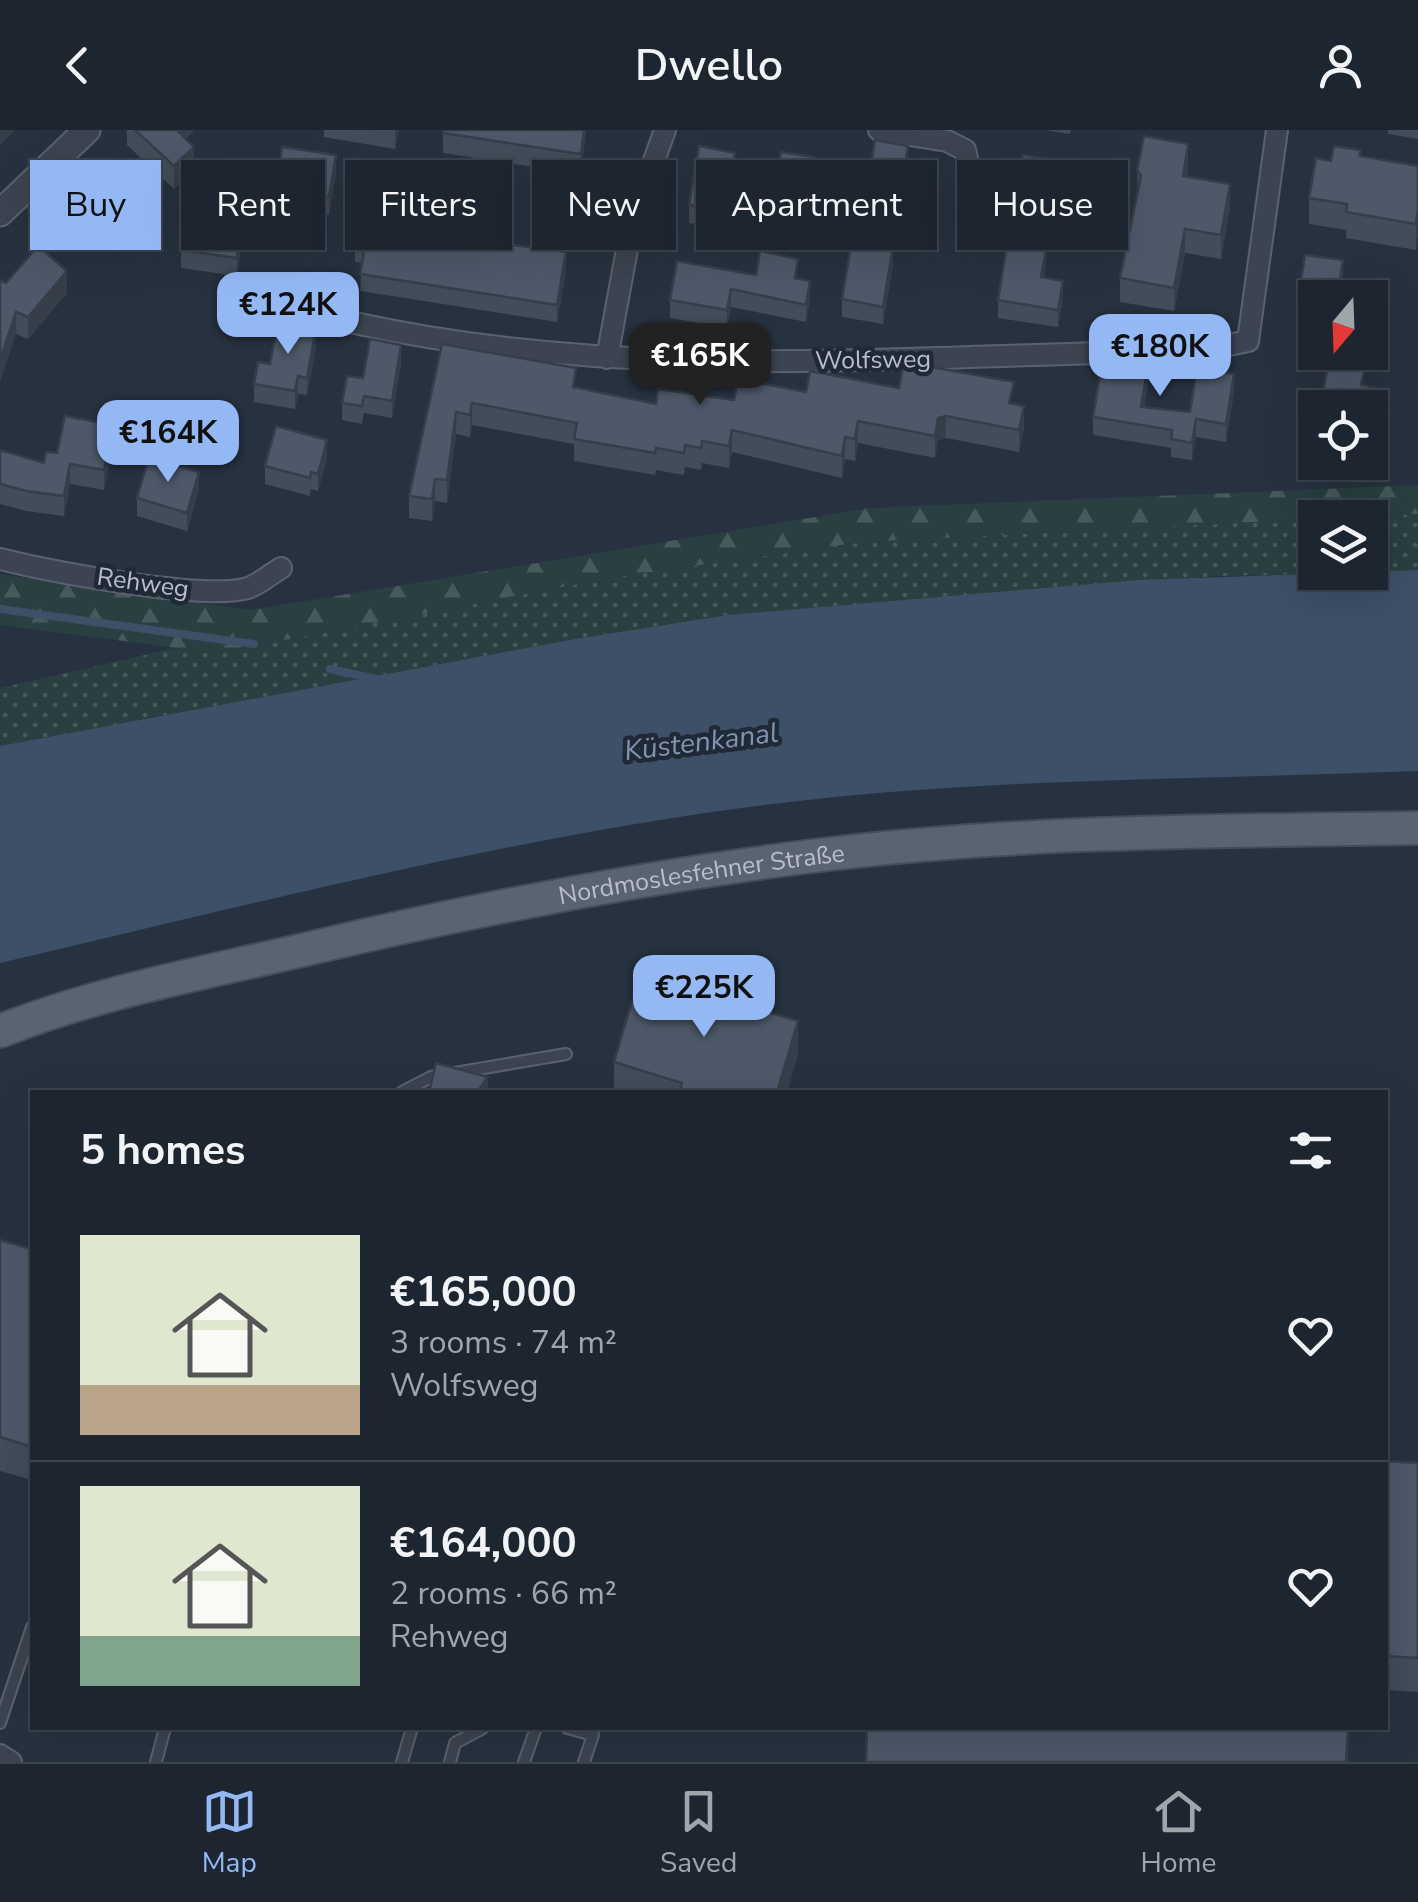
<!DOCTYPE html>
<html lang="en">
<head>
<meta charset="utf-8">
<style>
	:root { --surface:#1d2630; --page:#252e38; --text:#f1f3f6; --muted:#a0a5ab; --line:#3b434c; --accent:#94b8f4 }
	body { margin:0; font-family:"Nunito Sans",sans-serif; background:var(--page); color:var(--text); height:100vh; display:flex; flex-direction:column; font-size:38px; white-space:nowrap }
	* { box-sizing:border-box; margin:0 }
	p { font-size:32px; color:var(--muted) }
	.icon { flex:none; width:55px; height:55px; fill:none; stroke:currentColor; stroke-width:2; stroke-linecap:round; stroke-linejoin:round }
	.map { position:relative; flex:1; overflow:hidden }
	.side { position:absolute; left:30px; top:960px; width:1358px; height:640px; display:flex; flex-direction:column; background:var(--surface); border-radius:0px; box-shadow:0 10px 40px #0002,0 0 0 2px var(--line) }
	.side>* { flex:none }
	.banner { position:absolute; left:30px; top:30px; width:1360px; height:90px; display:flex; gap:20px }
	.needle { width:65px; rotate:199deg }
	.buttons { position:absolute; left:1298px; top:150px; display:grid; gap:20px }
	.buttons a { display:grid; place-items:center; width:90px; height:90px; border-radius:0px; background:var(--surface); box-shadow:0 10px 40px #0002,0 0 0 2px var(--line); font-size:50px }
	.price { position:absolute; translate:-50% -85px; padding:0 22px; border-radius:20px; background:var(--accent); color:#111; font-size:32px; line-height:65px; filter:drop-shadow(0 2px 5px #0008) }
	.price::after { content:''; position:absolute; left:50%; top:60px; width:30px; height:22px; margin-left:-15px; background:inherit; clip-path:polygon(0 0,100% 0,50% 100%) }
	.price.current { background:#222; color:#fff }
	ul { padding:0; list-style:none }
	li { display:flex; align-items:center; gap:30px; height:250px; padding:0 50px }
	li+li { border-top:2px solid var(--line) }
	li span { display:grid; place-items:center; flex:none; width:280px; height:200px; border-radius:0px; color:#555 }
	li>.icon { margin-inline-start:auto }
	span .icon { width:120px; height:120px; fill:#fffc; stroke-width:1 }
	li b { font-size:42px }
	h2 { display:flex; justify-content:space-between; align-items:center; height:120px; padding:0 50px; font-size:42px }
	.tag { padding:0 35px; border-radius:0px; background:var(--surface); box-shadow:0 10px 40px #0002,0 0 0 2px var(--line); font-size:35px; line-height:90px }
	.tag.current { background:var(--accent); color:#111 }
	header { display:flex; justify-content:space-between; align-items:center; height:130px; padding:0 50px; background:var(--surface); font-size:45px; font-weight:600 }
	.tab-bar { display:flex; justify-content:space-around; align-items:center; height:140px; border-top:2px solid var(--line); background:var(--surface); font-size:28px; color:var(--muted) }
	.tab-bar a { display:grid; justify-items:center; gap:5px }
	.tab-bar .current { color:var(--accent) }
	.map>svg:first-child { display:block }
	.grass { fill:url(#grass-dots) }
	.forest { fill:url(#forest-firs) }
	.water { fill:#3e4f68 }
	.lines { fill:none; stroke-linecap:round; stroke-linejoin:round }
	.stream { stroke:#3e4f68; stroke-width:8 }
	.service-casing { stroke:#59626e; stroke-width:14 }
	.minor-casing { stroke:#59626e; stroke-width:24 }
	.tertiary-casing { stroke:#59626e; stroke-width:29 }
	.primary-casing { stroke:#454d5a; stroke-width:36 }
	.service { stroke:#3b4450; stroke-width:10 }
	.minor { stroke:#3b4450; stroke-width:20 }
	.tertiary { stroke:#3b4450; stroke-width:25 }
	.primary { stroke:#5a6370; stroke-width:32 }
	.wall { fill:#424d5a }
	.shaded-wall { fill:#363e4a }
	.building { fill:#4d5969; stroke:#363e4a; stroke-width:2.5 }
	.labels { text-anchor:middle; stroke-width:9; stroke-linejoin:round; paint-order:stroke }
	.street-label { font-size:25px; fill:#b8bfcb; stroke:#202936 }
	.water-label { font-size:28px; font-style:italic; fill:#8195b1; stroke:#202936 }
</style>
</head>
<body>
<header><svg class="icon" aria-label="back" viewBox="0 0 24 24"><path d="M15 5l-7 7 7 7"/></svg>Dwello<svg class="icon" aria-label="person" viewBox="0 0 24 24"><circle cx="12" cy="8" r="4"/><path d="M4 21q1-7 8-7t8 7"/></svg></header>
<div class="map">
<svg width="1418" height="1632" viewBox="0 0 1418 1632">
	<defs>
		<pattern id="grass-dots" width="8" height="8" patternUnits="userSpaceOnUse" patternTransform="scale(2.5)"><rect width="8" height="8" fill="#293f41"/><path d="M2 2h.1M6 6h.1" fill="none" stroke="#46595b" stroke-width="1.8" stroke-linecap="round"/></pattern>
		<pattern id="forest-firs" width="22" height="20" patternUnits="userSpaceOnUse" patternTransform="scale(2.5)"><rect width="22" height="20" fill="#293f41"/><path d="M5 1l3.5 6h-7zM16 11l3.5 6h-7z" fill="#46595b"/></pattern>
	</defs>
	<rect width="100%" height="100%" fill="#273240"/>
	<g class="grass">
		<polygon points="1418,384 1418,440 1370,442 1370,388 1346,388"/>
		<polygon points="1315,389 1315,442 1336,443 1219,446 728,485 575,509 0,616 0,558 175,518 216,523 609,448 864,412"/>
	</g>
	<polygon class="forest" points="1418,355 1418,384 863,412 609,448 216,523 0,495 0,444 251,480 870,378"/>
	<path class="water" d="M1418 440V641C1242 648 1065 648 890 662 589 686 293 765 0 833V616L575 509 728 485 1139 450Z"/>
	<g class="lines">
		<g class="stream">
			<polyline points="0,479 254,514"/>
			<polyline points="330,539 381,550"/>
		</g>
		<defs>
			<g id="service">
				<polyline points="402,962 431,947 566,924"/>
				<polyline points="0,1593 32,1497"/>
				<polyline points="567,1598 593,1605 584,1632"/>
				<polyline points="156,1632 165,1598"/>
				<polyline points="402,1632 412,1598"/>
				<polyline points="450,1632 455,1613 483,1598"/>
				<polyline points="524,1632 536,1598"/>
			</g>
			<g id="minor">
				<polyline points="879,0 947,11 965,20 972,50"/>
				<path d="M299 160 317 183 350 192C631 255 914 224 1200 221L1248 211 1277 0"/>
				<polyline points="607,228 632,92 665,0"/>
				<path d="M0 429C48 441 204 471 248 458 259 454 271 444 281 438"/>
				<polyline points="0,1625 11,1632"/>
			</g>
			<polyline id="tertiary" points="0,83 87,0"/>
			<g id="primary">
				<path id="s1" d="M0 901C99 862 204 843 307 819 476 779 648 746 821 725 1019 701 1219 701 1418 698"/>
			</g>
		</defs>
		<use href="#service" class="service-casing"/>
		<use href="#minor" class="minor-casing"/>
		<use href="#tertiary" class="tertiary-casing"/>
		<use href="#primary" class="primary-casing"/>
		<use href="#service" class="service"/>
		<use href="#minor" class="minor"/>
		<use href="#tertiary" class="tertiary"/>
		<use href="#primary" class="primary"/>
	</g>
	<g class="wall">
		<polygon points="127,0 194,0 186,9 194,40 174,59 127,15"/>
		<polygon points="324,0 399,0 395,19 324,7"/>
		<polygon points="443,0 586,0 581,44 443,23"/>
		<polygon points="1045,0 1071,0 1070,4"/>
		<polygon points="1388,0 1418,0 1418,9 1388,4"/>
		<polygon points="1360,26 1418,36 1416,120 1346,108 1346,100 1309,94 1309,68 1331,31"/>
		<polygon points="908,33 900,83 867,78 867,60"/>
		<polygon points="1188,38 1187,46 1230,78 1221,129 1185,123 1174,181 1120,172 1120,148 1138,64 1137,40"/>
		<polygon points="735,40 726,99 689,93 689,75"/>
		<polygon points="1056,42 1084,65 1078,102 1015,91 1015,74"/>
		<polygon points="336,43 329,85 277,71 277,54"/>
		<polygon points="814,45 811,58 835,80 831,102 772,93 772,75"/>
		<polygon points="82,58 115,60 107,103 63,95 63,78"/>
		<polygon points="383,108 566,140 557,192 360,161 362,133 355,132 355,115"/>
		<polygon points="242,110 237,146 181,138 181,120"/>
		<polygon points="893,134 883,194 842,187 842,169"/>
		<polygon points="1046,138 1044,148 1063,169 1058,197 998,188 998,170"/>
		<polygon points="756,145 798,148 810,169 806,192 731,177 727,198 670,188 670,170"/>
		<polygon points="1343,148 1342,159 1347,168 1315,168 1315,200 1304,199 1306,169 1301,169 1301,151"/>
		<polygon points="6,153 67,163 28,209 16,204"/>
		<polygon points="442,214 576,258 656,274 734,270 806,262 899,258 1014,274 1024,298 1019,322 946,308 938,310 935,328 858,313 855,331 845,329 842,348 732,322 729,338 702,333 701,340 685,337 684,345 656,340 655,345 574,331 574,314 472,295 470,307 456,304 447,373 435,371 432,391 409,388 409,366"/>
		<polygon points="316,216 307,265 298,264 295,279 254,272 254,254"/>
		<polygon points="401,233 392,288 364,283 362,294 342,290 342,273 363,248"/>
		<polygon points="1148,253 1144,277 1190,282 1234,262 1226,312 1196,307 1192,330 1171,327 1171,318 1093,305 1093,287"/>
		<polygon points="1364,256 1380,276 1374,309 1370,309 1370,278"/>
		<polygon points="113,315 104,360 70,354 64,386 26,381 0,374 0,320 44,333 57,323"/>
		<polygon points="327,328 318,361 311,359 310,366 265,354 265,336"/>
		<polygon points="199,359 187,401 137,386 137,368"/>
		<polygon points="798,924 787,962 614,962 614,932"/>
		<polygon points="0,1110 32,1119 32,1350 0,1341"/>
		<polygon points="1385,1331 1418,1333 1418,1562 1385,1560"/>
	</g>
	<g class="shaded-wall">
		<polygon points="0,0 15,0 0,15"/>
		<polygon points="174,0 194,0 174,20"/>
		<polygon points="395,0 399,0 395,19"/>
		<polygon points="584,0 586,0 581,44 581,24"/>
		<polygon points="1188,14 1188,38 1183,69 1183,46"/>
		<polygon points="908,16 908,33 900,83 900,65"/>
		<polygon points="194,17 194,40 174,59 174,36"/>
		<polygon points="735,23 735,40 726,99 726,81"/>
		<polygon points="336,25 336,43 329,85 329,67"/>
		<polygon points="814,27 814,45 809,76 809,58"/>
		<polygon points="115,43 115,60 107,103 107,86"/>
		<polygon points="1084,47 1084,65 1078,102 1078,85"/>
		<polygon points="1230,54 1230,78 1221,129 1221,105"/>
		<polygon points="835,62 835,80 831,102 831,85"/>
		<polygon points="1418,80 1418,106 1416,120 1416,94"/>
		<polygon points="242,92 242,110 237,146 237,128"/>
		<polygon points="1185,99 1185,123 1174,181 1174,158"/>
		<polygon points="893,116 893,134 883,194 883,177"/>
		<polygon points="1046,120 1046,138 1041,165 1041,147"/>
		<polygon points="566,122 566,140 557,192 557,175"/>
		<polygon points="1343,130 1343,148 1340,168 1339,158"/>
		<polygon points="67,141 67,163 28,209 28,187"/>
		<polygon points="810,151 810,169 806,192 806,175"/>
		<polygon points="1063,151 1063,169 1058,197 1058,180"/>
		<polygon points="731,159 731,177 727,198 727,180"/>
		<polygon points="16,182 16,204 0,253 0,231"/>
		<polygon points="316,198 316,216 307,265 307,248"/>
		<polygon points="401,215 401,233 392,288 392,271"/>
		<polygon points="1148,235 1148,253 1141,294 1141,277"/>
		<polygon points="1234,244 1234,262 1226,312 1226,294"/>
		<polygon points="298,246 298,264 295,279 295,261"/>
		<polygon points="1380,259 1380,276 1374,309 1374,292"/>
		<polygon points="472,273 472,295 470,307 470,285"/>
		<polygon points="1024,276 1024,298 1019,322 1019,300"/>
		<polygon points="456,282 456,304 447,373 447,350"/>
		<polygon points="946,286 946,308 938,310 935,328 935,306 938,288"/>
		<polygon points="1196,289 1196,307 1192,330 1192,313"/>
		<polygon points="858,291 858,313 855,331 855,309"/>
		<polygon points="113,295 113,315 104,360 104,340"/>
		<polygon points="732,300 732,322 729,338 729,316"/>
		<polygon points="845,307 845,329 842,348 842,326"/>
		<polygon points="327,310 327,328 318,361 318,344"/>
		<polygon points="70,334 70,354 64,386 64,366"/>
		<polygon points="199,342 199,359 187,401 187,383"/>
		<polygon points="435,349 435,371 432,391 432,369"/>
		<polygon points="798,891 798,924 787,962 777,962"/>
		<polygon points="488,947 488,962 477,962"/>
		<polygon points="1348,1598 1349,1598 1348,1632 1346,1632"/>
	</g>
	<g class="building">
		<polygon points="135,0 177,0 194,17 174,36"/>
		<polygon points="443,0 584,0 581,24 443,3"/>
		<polygon points="1144,6 1188,14 1183,46 1230,54 1221,105 1185,99 1174,158 1120,148 1141,46 1137,40"/>
		<polygon points="875,10 908,16 900,65 867,60"/>
		<polygon points="699,16 735,23 726,81 689,75"/>
		<polygon points="1334,16 1360,20 1360,26 1418,36 1418,80 1416,94 1346,82 1347,74 1309,68 1316,28 1331,31"/>
		<polygon points="282,17 336,25 329,67 277,54"/>
		<polygon points="781,22 814,27 809,58 835,62 831,85 772,75"/>
		<polygon points="1023,25 1056,31 1054,42 1084,47 1078,85 1015,74"/>
		<polygon points="85,37 115,43 107,86 63,78 68,56 82,58"/>
		<polygon points="186,84 242,92 237,128 181,120"/>
		<polygon points="360,87 383,90 380,108 452,121 454,107 566,122 557,175 360,144 365,116 355,115"/>
		<polygon points="852,109 893,116 883,177 842,169"/>
		<polygon points="1007,114 1046,120 1041,147 1063,151 1058,180 998,170"/>
		<polygon points="38,116 67,141 28,187 16,182 0,231 0,150 6,153"/>
		<polygon points="760,121 798,129 795,148 810,151 806,175 731,159 727,180 670,170 677,131 756,145"/>
		<polygon points="1305,125 1343,130 1339,158 1347,160 1346,168 1315,168 1315,183 1304,181 1308,152 1301,151"/>
		<polygon points="278,191 316,198 307,248 298,246 295,261 254,254 258,232 270,234"/>
		<polygon points="370,209 401,215 392,271 364,266 362,276 342,273 347,246 363,248"/>
		<polygon points="442,214 576,238 573,257 656,274 658,259 734,270 738,249 806,262 810,241 899,258 904,232 1014,252 1009,273 1024,276 1019,300 946,286 938,288 935,306 858,291 855,309 845,307 842,326 732,300 729,316 702,311 701,318 685,315 684,323 656,318 655,323 574,309 577,293 472,273 470,285 456,282 447,350 435,349 432,369 409,366"/>
		<polygon points="1103,227 1148,235 1141,277 1190,282 1197,238 1234,244 1226,294 1196,289 1192,313 1171,309 1172,300 1093,287"/>
		<polygon points="1329,229 1365,236 1361,255 1380,259 1374,292 1370,291 1370,278 1320,278"/>
		<polygon points="65,286 113,295 104,340 70,334 64,366 26,361 0,354 0,320 44,333 46,322 57,323"/>
		<polygon points="276,296 327,310 318,344 311,342 310,348 265,336"/>
		<polygon points="149,327 199,342 187,383 137,368"/>
		<polygon points="640,844 798,891 777,962 680,962 682,953 614,932"/>
		<polygon points="436,933 488,947 477,962 429,962"/>
		<polygon points="0,1110 32,1119 32,1317 0,1307"/>
		<polygon points="1385,1331 1418,1333 1418,1528 1385,1526"/>
		<polygon points="867,1598 1348,1598 1346,1632 866,1632"/>
	</g>
	<g class="labels">
		<g class="street-label">
			<text transform="translate(873 229) rotate(-1)" y="9">Wolfsweg</text>
			<text transform="translate(143 452) rotate(8)" y="9">Rehweg</text>
			<text dy="9" stroke="none"><textPath href="#s1" startOffset="720">Nordmoslesfehner Straße</textPath></text>
		</g>
		<g class="water-label">
			<text transform="translate(701 611) rotate(-7)" y="10">Küstenkanal</text>
		</g>
	</g>
</svg>
<div class="buttons">
<a><svg class="needle" viewBox="-14 -14 28 28"><path d="M0-13l5 13h-10z" fill="#e53935"/><path d="M0 13l5-13h-10z" fill="#a0a5ab"/></svg></a>
<a><svg class="icon" aria-label="locate" viewBox="0 0 24 24"><circle cx="12" cy="12" r="6"/><path d="M12 2v4M12 18v4M2 12h4M18 12h4"/></svg></a>
<a><svg class="icon" aria-label="layers" viewBox="0 0 24 24"><path d="M12 4l9 5-9 5-9-5zM3 14l9 5 9-5"/></svg></a>
</div>
<b class="price" style="left:288px;top:227px">€124K</b>
<b class="price" style="left:1160px;top:269px">€180K</b>
<b class="price current" style="left:700px;top:278px">€165K</b>
<b class="price" style="left:168px;top:355px">€164K</b>
<b class="price" style="left:704px;top:910px">€225K</b>
<div class="banner">
<a class="tag current">Buy</a>
<a class="tag">Rent</a>
<a class="tag">Filters</a>
<a class="tag">New</a>
<a class="tag">Apartment</a>
<a class="tag">House</a>
</div>
<section class="side">
<h2>5 homes<svg class="icon" aria-label="filters" viewBox="0 0 24 24"><path d="M4 7h16M4 17h16"/><circle cx="9" cy="7" r="2"/><circle cx="15" cy="17" r="2"/></svg></h2>
<ul>
<li><span style="background:linear-gradient(#dfe7d0 75%,#b9a48a 0)"><svg class="icon" aria-label="home" viewBox="0 0 24 24"><path d="M3 11l9-7 9 7M6 9v11h12V9"/></svg></span><div><b>€165,000</b><p>3 rooms · 74 m²</p><p>Wolfsweg</p></div><svg class="icon" aria-label="heart" viewBox="0 0 24 24"><path d="M12 20l-8-8c-3-5 5-10 8-4 3-6 11-1 8 4z"/></svg></li>
<li><span style="background:linear-gradient(#dfe7d0 75%,#7fa58c 0)"><svg class="icon" aria-label="home" viewBox="0 0 24 24"><path d="M3 11l9-7 9 7M6 9v11h12V9"/></svg></span><div><b>€164,000</b><p>2 rooms · 66 m²</p><p>Rehweg</p></div><svg class="icon" aria-label="heart" viewBox="0 0 24 24"><path d="M12 20l-8-8c-3-5 5-10 8-4 3-6 11-1 8 4z"/></svg></li>
</ul>
</section>
</div>
<nav class="tab-bar">
<a class="current"><svg class="icon" aria-label="map" viewBox="0 0 24 24"><path d="M3 6l6-2 6 2 6-2v14l-6 2-6-2-6 2zM9 4v14M15 6v14"/></svg>Map</a>
<a><svg class="icon" aria-label="saved" viewBox="0 0 24 24"><path d="M7 4h10v16l-5-4-5 4z"/></svg>Saved</a>
<a><svg class="icon" aria-label="home" viewBox="0 0 24 24"><path d="M3 11l9-7 9 7M6 9v11h12V9"/></svg>Home</a>
</nav>
</body>
</html>
